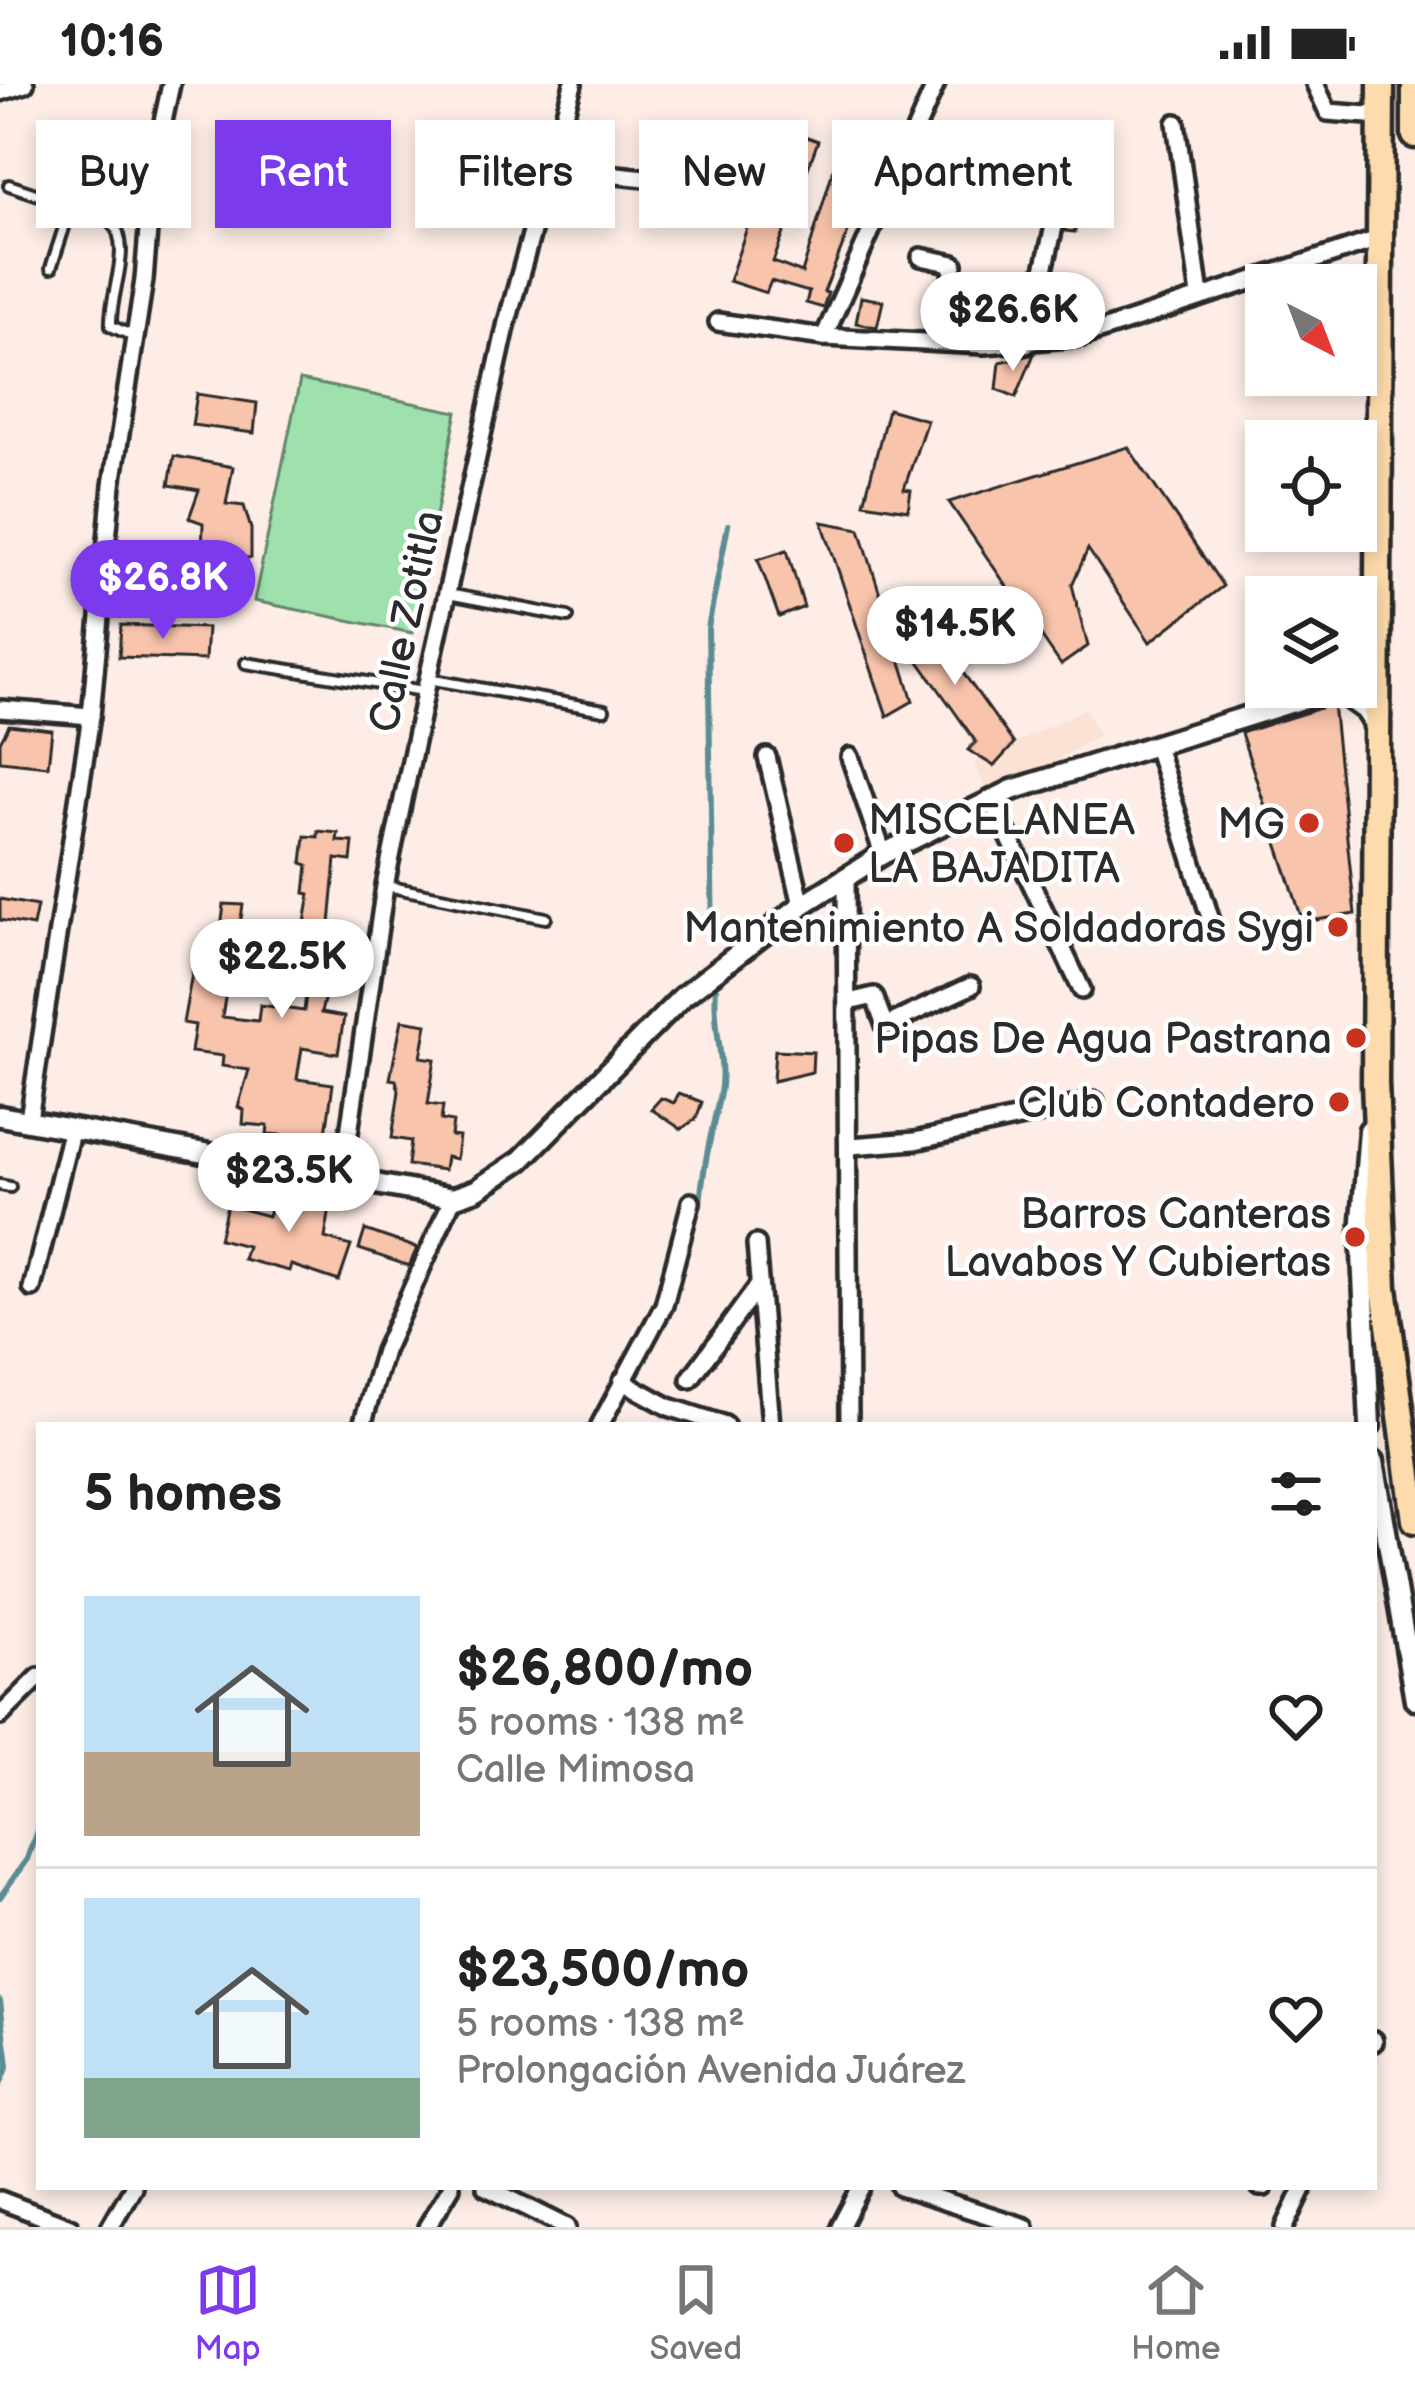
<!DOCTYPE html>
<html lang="en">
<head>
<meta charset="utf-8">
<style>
	:root { --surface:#fff; --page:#f6f6f6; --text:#222; --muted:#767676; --line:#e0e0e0; --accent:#7c3aed }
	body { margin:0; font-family:"Balsamiq Sans",sans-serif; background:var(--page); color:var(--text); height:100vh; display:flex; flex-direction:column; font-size:45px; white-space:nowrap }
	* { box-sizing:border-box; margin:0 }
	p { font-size:39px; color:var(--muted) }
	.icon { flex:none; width:66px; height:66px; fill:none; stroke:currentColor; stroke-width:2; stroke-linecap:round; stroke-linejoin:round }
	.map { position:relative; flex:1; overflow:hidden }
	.sheet { position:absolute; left:36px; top:1338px; width:1341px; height:768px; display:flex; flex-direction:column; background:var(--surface); border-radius:0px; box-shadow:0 6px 18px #0003 }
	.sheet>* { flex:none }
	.hud { position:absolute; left:36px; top:36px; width:1344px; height:108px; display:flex; gap:24px }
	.needle { width:78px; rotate:138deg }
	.fabs { position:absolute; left:1245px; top:180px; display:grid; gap:24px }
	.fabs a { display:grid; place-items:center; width:132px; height:132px; border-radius:0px; background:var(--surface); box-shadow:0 6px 18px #0003; font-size:60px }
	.price { position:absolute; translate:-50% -102px; padding:0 27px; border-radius:42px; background:#fff; color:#222; font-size:39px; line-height:78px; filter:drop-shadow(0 3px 6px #0008) }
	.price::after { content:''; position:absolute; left:50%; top:72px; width:36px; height:27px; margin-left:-18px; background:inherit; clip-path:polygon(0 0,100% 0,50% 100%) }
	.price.selected { background:var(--accent); color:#fff }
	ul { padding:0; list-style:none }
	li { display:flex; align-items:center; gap:36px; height:300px; padding:0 48px }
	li+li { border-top:3px solid var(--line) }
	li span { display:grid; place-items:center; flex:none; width:336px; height:240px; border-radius:0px; color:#555 }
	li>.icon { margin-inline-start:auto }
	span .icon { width:144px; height:144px; fill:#fffc; stroke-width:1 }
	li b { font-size:51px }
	h2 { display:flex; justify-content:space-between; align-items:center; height:144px; padding:0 48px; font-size:51px }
	.chip { padding:0 42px; border-radius:0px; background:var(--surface); box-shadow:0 6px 18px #0003; font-size:42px; line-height:108px }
	.chip.selected { background:var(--accent); color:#fff }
	.status { display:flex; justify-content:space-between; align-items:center; height:84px; padding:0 60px; background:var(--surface); direction:ltr }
	.status svg { height:33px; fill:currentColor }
	.tab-bar { display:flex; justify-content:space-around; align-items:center; height:168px; border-top:3px solid var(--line); background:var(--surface); font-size:33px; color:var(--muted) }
	.tab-bar a { display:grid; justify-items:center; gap:6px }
	.tab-bar .selected { color:var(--accent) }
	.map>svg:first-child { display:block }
	.built { fill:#fce1d5 }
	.green { fill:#9ee1ac; stroke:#64866c; stroke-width:3 }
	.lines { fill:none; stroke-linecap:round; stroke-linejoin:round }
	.stream { stroke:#5c8c93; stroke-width:6 }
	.building { fill:#f9c4ac; stroke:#2b2b2b; stroke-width:3 }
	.service-casing { stroke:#2b2b2b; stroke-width:16 }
	.minor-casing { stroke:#2b2b2b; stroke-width:24 }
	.tertiary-casing { stroke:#2b2b2b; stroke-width:27 }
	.primary-casing { stroke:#2b2b2b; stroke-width:33 }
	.service { stroke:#fff; stroke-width:8 }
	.minor { stroke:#fff; stroke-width:15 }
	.tertiary { stroke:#fff; stroke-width:18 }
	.primary { stroke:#fedbac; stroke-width:24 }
	.poi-dot { fill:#c8321e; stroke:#fff; stroke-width:4.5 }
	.labels { text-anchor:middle; stroke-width:9; stroke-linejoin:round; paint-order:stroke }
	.street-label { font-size:42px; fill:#2b2b2b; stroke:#fff }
	.poi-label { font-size:42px; fill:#2b2b2b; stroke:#fff; text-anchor:end }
</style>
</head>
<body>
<div class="status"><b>10:16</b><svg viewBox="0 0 49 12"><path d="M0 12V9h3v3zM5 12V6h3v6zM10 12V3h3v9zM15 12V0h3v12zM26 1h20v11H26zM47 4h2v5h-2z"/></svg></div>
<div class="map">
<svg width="1415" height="2143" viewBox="0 0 1415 2143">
	<rect width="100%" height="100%" fill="#fdede6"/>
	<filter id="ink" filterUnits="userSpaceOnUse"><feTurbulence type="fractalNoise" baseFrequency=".00833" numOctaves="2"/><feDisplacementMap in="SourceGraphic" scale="24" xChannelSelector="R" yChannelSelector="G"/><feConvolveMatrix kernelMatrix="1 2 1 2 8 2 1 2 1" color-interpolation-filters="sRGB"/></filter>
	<g filter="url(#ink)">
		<polygon class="built" points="1085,625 1099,651 991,715 974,679"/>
		<polygon class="green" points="300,296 457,328 412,549 254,517"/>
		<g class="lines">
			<g class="stream">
				<polyline points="713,855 708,544 728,441"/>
				<path d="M700 1121C703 1082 712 1047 720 1009 726 977 712 939 716 905"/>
				<polyline points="0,1813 27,1775 39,1741"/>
				<polyline points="0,1916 8,1982 0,2001"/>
			</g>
		</g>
		<g class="building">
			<polygon points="786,45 818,57 807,87 798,83 787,113 796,117 773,178 802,189 841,60 870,69 867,77 880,81 876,93 881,94 873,113 863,111 824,208 828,209 823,224 806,219 809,208 771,197 766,209 729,197 756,117 749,114 758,84 729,84 736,59 777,69"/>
			<polygon points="905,99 925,104 920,124 897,118"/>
			<polygon points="1071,122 1096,125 1095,142 1076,140 1075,148 1065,147"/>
			<polygon points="987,203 1009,208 1000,244 979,241"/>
			<polygon points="861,213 883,217 877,243 856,239"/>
			<polygon points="1034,270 1016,313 997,305 1000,278"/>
			<polygon points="197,310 257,319 254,349 192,341"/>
			<polygon points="888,325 927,336 904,405 911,406 908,426 864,419"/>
			<polygon points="1128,363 1223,502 1150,558 1088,465 1072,501 1088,562 1061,581 949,418"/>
			<polygon points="174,372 233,383 226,420 244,422 251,445 251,474 202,472 203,439 189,434 199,406 169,401"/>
			<polygon points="822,438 860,445 913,617 887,632"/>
			<polygon points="787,466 804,523 779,533 758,475"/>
			<polygon points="916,523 1014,660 994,682 968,666 976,658 894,542"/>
			<polygon points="121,541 207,544 205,576 119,573"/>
			<polygon points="1333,620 1355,830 1303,838 1241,649"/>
			<polygon points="9,641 52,646 48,682 0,677 0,658"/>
			<polygon points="318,747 338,749 337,757 353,758 351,777 336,775 330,840 341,842 321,929 344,933 338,970 302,964 297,995 333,1000 325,1056 311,1071 294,1070 295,1052 267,1050 268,1042 243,1040 244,1026 238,1023 249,986 222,982 223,972 191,968 195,941 183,939 193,884 229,889 222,933 258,937 260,921 304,927 311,869 300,868 310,810 305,809 308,781 302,779 305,752 318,753"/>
			<polygon points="0,815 37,822 33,842 0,836"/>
			<polygon points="224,820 243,821 239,848 221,846"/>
			<polygon points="402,936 427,940 421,973 435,975 428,1020 443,1022 441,1036 453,1038 451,1052 459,1053 456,1075 446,1073 444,1086 408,1081 411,1057 392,1054 399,1007 396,996 390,995"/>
			<polygon points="775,966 813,968 812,988 773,997"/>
			<polygon points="679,1009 702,1018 696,1035 681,1045 651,1025 661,1014 674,1019"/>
			<polygon points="294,1104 332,1112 325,1154 351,1162 339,1197 291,1181 289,1187 243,1175 247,1162 219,1155 227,1121 268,1132 273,1116 290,1120"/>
			<polygon points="365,1146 417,1164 409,1182 359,1165"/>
		</g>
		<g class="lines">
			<defs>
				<g id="service">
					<path d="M9 101 110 135C135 163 109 207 111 242L133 252"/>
					<polyline points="51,184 71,122"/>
					<polyline points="448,510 568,533"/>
					<polyline points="246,579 424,607"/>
					<polyline points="428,595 604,626"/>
					<polyline points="386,802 546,834"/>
					<polyline points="0,1101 10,1103"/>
				</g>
				<g id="minor">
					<polyline points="1315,0 1328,28 1381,32"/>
					<polyline points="0,8 25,0"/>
					<polyline points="1176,39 1200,212"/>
					<polyline points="549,84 743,104"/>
					<polyline points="921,173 954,180 942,256"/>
					<polyline points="718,238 824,253 984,261 1081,253 1381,154"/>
					<polyline points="824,253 936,0"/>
					<polyline points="1027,260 1072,64"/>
					<polyline points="0,625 91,632"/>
					<polyline points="1156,662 1214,846"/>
					<polyline points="767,673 802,821"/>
					<polyline points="850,673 883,770"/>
					<polyline points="991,715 1082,906"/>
					<polyline points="846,792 849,1341"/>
					<polyline points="849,918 874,912 885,942 971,902"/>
					<polyline points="29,1035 91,632 112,401 144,196 153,85 171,0"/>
					<polyline points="851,1062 915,1057 1095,1017"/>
					<polyline points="342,1097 385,802 428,595 507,238 573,0"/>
					<polyline points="756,1160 771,1341"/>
					<polyline points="32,1204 72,1044"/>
					<polyline points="690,1295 759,1201"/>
					<polyline points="622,1297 669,1323 725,1341"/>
					<polyline points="362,1341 384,1267 453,1114"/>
					<polyline points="600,1341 664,1221 691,1118"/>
					<polyline points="0,1632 39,1593"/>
					<polyline points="1374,1956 1374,1958"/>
					<polyline points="486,2103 567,2143"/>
					<polyline points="900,2103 1025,2143"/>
					<polyline points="1260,2103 1264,2103"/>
					<polyline points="0,2116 70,2143"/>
					<polyline points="110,2143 133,2103"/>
					<polyline points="427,2143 451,2103"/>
					<polyline points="840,2143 861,2103"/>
					<polyline points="1285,2143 1304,2103"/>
				</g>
				<g id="tertiary">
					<polyline points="1356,590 1379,569"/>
					<polyline points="1337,606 1365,626 1377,643"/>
					<polyline points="0,1032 453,1114 476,1106 521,1076 682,913 802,821 883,770 1012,706 1341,603"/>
					<polyline points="1369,1046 1361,1149 1370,1341"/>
					<polyline points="1374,1377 1415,1616"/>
				</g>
				<g id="primary">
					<polyline points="1381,0 1375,999 1384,1204 1415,1436"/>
					<polyline points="1415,0 1415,51"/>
				</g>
			</defs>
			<use href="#service" class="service-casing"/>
			<use href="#minor" class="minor-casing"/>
			<use href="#tertiary" class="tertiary-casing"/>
			<use href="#primary" class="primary-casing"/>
			<use href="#service" class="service"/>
			<use href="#minor" class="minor"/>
			<use href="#tertiary" class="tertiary"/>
			<use href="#primary" class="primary"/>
		</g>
	</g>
	<g class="poi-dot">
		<circle cx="1309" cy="739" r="12"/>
		<circle cx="844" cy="759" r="12"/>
		<circle cx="1338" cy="843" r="12"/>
		<circle cx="1356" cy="954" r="12"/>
		<circle cx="1339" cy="1018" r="12"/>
		<circle cx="1355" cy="1153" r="12"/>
	</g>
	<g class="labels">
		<g class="street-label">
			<text transform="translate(405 537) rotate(-78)" y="15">Calle Zotitla</text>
		</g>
		<g class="poi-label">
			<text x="868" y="750" text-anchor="start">MISCELANEA<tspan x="868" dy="48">LA BAJADITA</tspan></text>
			<text x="1285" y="754">MG</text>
			<text x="1314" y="858">Mantenimiento A Soldadoras Sygi</text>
			<text x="1332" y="969">Pipas De Agua Pastrana</text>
			<text x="1315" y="1033">Club Contadero</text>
			<text x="1331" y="1144">Barros Canteras<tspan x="1331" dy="48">Lavabos Y Cubiertas</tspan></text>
		</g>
	</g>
</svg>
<div class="fabs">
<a><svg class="needle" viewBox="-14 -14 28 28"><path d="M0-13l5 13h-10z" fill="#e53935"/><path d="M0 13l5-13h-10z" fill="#767676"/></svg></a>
<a><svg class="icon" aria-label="locate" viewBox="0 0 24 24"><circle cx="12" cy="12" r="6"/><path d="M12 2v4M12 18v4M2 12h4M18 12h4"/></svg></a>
<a><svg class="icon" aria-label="layers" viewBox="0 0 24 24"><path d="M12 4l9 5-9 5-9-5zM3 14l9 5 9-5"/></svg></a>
</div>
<b class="price" style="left:1013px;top:290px">$26.6K</b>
<b class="price selected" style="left:163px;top:558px">$26.8K</b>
<b class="price" style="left:955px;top:604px">$14.5K</b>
<b class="price" style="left:282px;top:937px">$22.5K</b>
<b class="price" style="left:289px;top:1151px">$23.5K</b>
<div class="hud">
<a class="chip">Buy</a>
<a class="chip selected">Rent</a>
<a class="chip">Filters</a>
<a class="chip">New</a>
<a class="chip">Apartment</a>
</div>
<section class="sheet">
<h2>5 homes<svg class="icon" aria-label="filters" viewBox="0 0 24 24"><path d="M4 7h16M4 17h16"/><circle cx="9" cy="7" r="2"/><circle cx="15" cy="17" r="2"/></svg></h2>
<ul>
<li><span style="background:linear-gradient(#bfe0f5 65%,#b9a48a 0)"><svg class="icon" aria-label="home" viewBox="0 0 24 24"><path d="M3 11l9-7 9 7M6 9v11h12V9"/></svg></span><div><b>$26,800/mo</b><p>5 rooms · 138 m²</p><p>Calle Mimosa</p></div><svg class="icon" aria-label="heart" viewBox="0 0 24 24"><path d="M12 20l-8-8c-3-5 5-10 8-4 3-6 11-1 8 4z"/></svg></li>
<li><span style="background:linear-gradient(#bfe0f5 75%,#7fa58c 0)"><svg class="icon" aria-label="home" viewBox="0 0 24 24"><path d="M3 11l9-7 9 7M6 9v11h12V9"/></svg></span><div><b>$23,500/mo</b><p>5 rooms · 138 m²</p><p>Prolongación Avenida Juárez</p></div><svg class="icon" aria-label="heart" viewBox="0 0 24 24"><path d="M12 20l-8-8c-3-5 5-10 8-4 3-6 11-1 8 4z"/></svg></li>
</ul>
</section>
</div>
<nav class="tab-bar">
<a class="selected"><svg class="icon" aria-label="map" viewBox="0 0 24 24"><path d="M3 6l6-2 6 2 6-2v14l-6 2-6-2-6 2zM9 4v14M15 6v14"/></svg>Map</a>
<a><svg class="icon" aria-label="saved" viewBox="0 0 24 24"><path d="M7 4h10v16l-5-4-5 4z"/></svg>Saved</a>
<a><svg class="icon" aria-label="home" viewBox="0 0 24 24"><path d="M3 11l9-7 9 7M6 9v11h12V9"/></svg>Home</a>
</nav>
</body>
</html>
